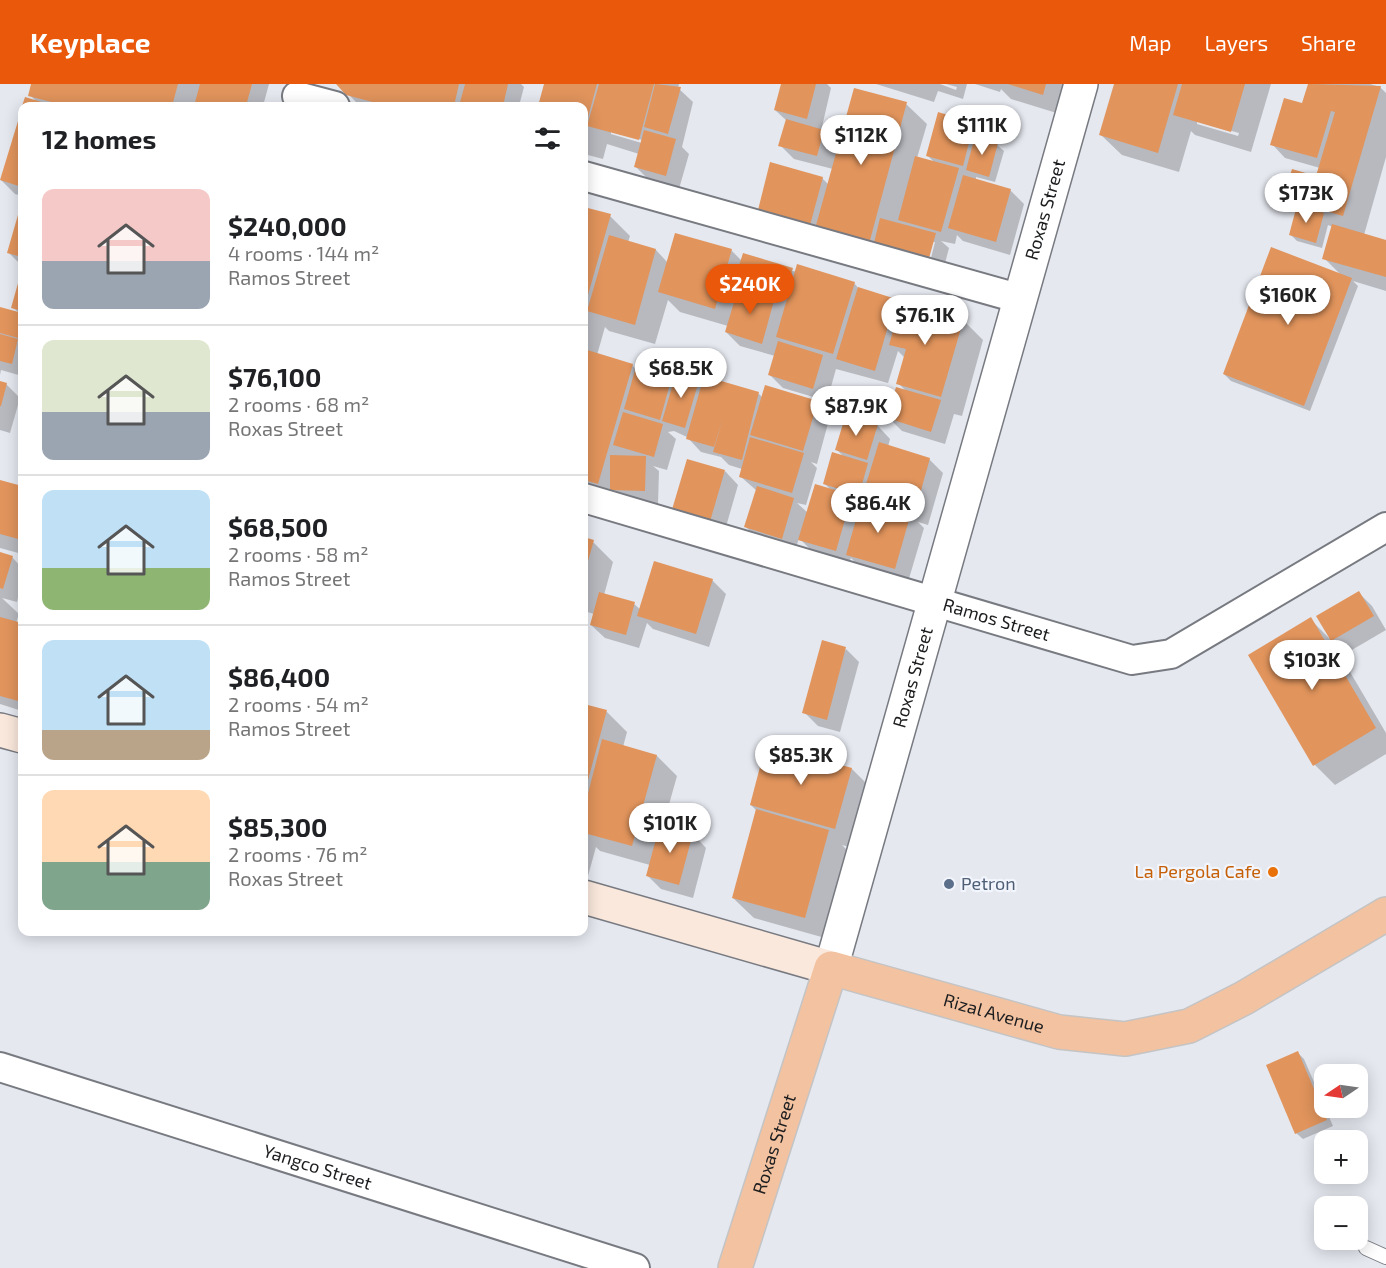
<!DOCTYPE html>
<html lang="en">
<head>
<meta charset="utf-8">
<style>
	:root { --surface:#fff; --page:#f6f6f6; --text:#202124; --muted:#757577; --line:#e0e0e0; --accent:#ea580c }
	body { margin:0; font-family:"Exo 2",sans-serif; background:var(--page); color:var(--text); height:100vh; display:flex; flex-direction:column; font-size:22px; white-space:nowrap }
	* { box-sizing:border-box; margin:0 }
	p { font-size:20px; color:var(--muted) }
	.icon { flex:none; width:33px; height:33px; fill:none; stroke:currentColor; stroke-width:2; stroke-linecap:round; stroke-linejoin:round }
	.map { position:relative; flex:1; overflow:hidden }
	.panel { position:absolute; left:18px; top:18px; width:570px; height:834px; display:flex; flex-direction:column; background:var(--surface); border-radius:12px; box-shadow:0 3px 15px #0003 }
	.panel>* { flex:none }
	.needle { width:39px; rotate:257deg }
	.fabs { position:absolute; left:1314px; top:980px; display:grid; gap:12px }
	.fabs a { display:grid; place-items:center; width:54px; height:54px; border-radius:12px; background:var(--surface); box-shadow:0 3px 15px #0003; font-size:30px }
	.price { position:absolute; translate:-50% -51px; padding:0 14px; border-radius:21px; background:#fff; color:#222; font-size:20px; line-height:39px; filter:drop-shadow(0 2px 3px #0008) }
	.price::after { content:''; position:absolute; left:50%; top:36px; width:18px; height:14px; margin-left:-9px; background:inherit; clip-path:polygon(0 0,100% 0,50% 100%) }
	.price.active { background:var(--accent); color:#fff }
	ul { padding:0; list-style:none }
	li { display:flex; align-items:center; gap:18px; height:150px; padding:0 24px }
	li+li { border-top:2px solid var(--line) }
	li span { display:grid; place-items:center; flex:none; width:168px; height:120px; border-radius:12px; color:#555 }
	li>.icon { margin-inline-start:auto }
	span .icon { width:72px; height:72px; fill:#fffc; stroke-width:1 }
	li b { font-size:26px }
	h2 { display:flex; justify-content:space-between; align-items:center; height:72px; padding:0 24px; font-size:26px }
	header { display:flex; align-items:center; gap:36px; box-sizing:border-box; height:84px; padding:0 30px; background:var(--accent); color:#fff }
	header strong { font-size:28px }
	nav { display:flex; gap:33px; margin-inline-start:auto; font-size:21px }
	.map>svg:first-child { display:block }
	.shadow { fill:#0003; fill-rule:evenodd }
	.building { fill:#e1945c }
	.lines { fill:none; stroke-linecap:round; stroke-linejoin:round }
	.service-casing { stroke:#787a81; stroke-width:16 }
	.minor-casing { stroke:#787a81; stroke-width:32 }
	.tertiary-casing { stroke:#787a81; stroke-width:36 }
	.secondary-casing { stroke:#787a81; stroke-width:36 }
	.trunk-casing { stroke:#c4c4c5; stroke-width:36 }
	.service { stroke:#fff; stroke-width:14 }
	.minor { stroke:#fff; stroke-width:28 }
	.tertiary { stroke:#fff; stroke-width:33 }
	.secondary { stroke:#fae8dc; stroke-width:33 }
	.trunk { stroke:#f3c2a0; stroke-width:33 }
	.food-dot { fill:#e8710a; stroke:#f3f5fd; stroke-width:2 }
	.service-dot { fill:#5c6f8a; stroke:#f3f5fd; stroke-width:2 }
	.labels { text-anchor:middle; stroke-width:4.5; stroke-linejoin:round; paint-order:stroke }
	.street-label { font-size:18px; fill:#1c1d1f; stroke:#f3f5fd }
	.food-label { font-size:18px; fill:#c56008; stroke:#f3f5fd; text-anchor:end }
	.service-label { font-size:18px; fill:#4e5e75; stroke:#f3f5fd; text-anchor:start }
</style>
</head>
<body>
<header>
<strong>Keyplace</strong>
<nav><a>Map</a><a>Layers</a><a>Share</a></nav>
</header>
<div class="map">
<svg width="1386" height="1184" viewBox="0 0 1386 1184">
	<rect width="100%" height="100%" fill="#e5e8ef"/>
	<g class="shadow">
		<polygon points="33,0 269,0 263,22 24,22 26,15 37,18 30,11"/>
		<polygon points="338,0 521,0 524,3 519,22 360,22"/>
		<path d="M546 0H679L678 4 693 18 682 63 689 70 679 105 649 96 636 83 639 70 607 60 603 75 584 70V22H540ZM611 47 646 57 645 60 611 50Z"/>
		<path d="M782 0H827L831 4 821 47 839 63 906 20 927 40 917 74 935 79 928 72 974 40 987 54 986 57 997 61 1004 67 995 98 976 93V96L1010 106 1024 120 1010 171 963 157 957 151 955 160 941 157 949 164 942 191 772 144 822 94 829 101 833 85 794 75 780 61 787 37 775 26ZM932 158H935L928 186 925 185Z"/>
		<polygon points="876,0 940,0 956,6 957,3 946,0 967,0 963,15 938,7 934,18"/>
		<polygon points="975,0 1072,0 1063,31 1011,15 1001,5 1000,8"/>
		<path d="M1116 0H1271L1251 68 1195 51 1191 47 1179 88 1122 71 1101 51ZM1197 37 1239 49 1238 52 1197 40Z"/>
		<polygon points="1309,0 1370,0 1380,3 1386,9 1386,73 1364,151 1386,158 1386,207 1353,197 1358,202 1310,327 1231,297 1224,290 1342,192 1324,174 1333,143 1328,141 1322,164 1297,157 1290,150 1297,127 1285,114 1318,94 1320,84 1285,74 1272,60 1308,22 1304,18"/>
		<polygon points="22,27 22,112 15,110 1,96"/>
		<polygon points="22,122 22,182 9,169"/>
		<polygon points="584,124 610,132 630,152 628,158 656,166 668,179 731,166 742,177 854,199 860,206 896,216 902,223 963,236 983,256 962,332 954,330 945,360 902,347 889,334 907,308 898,299 905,274 898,267 888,299 836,285 827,317 783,304 770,291 775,272 740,262 726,248 728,242 680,228 668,216 655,260 609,247 605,243 597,271 632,281 637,286 638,281 676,294 699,295 704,299 705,294 759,310 763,314 817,319 830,332 817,380 811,378 817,384 806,421 797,419 808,429 831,406 825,400 845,374 837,366 877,341 890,355 888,363 929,375 943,389 928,441 918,438 924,444 908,498 861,484 851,474 849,479 814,469 799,454 795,467 760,457 746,443 757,407 740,392 742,385 729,381 721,373 701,368 687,353 674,347 668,348 676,355 667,386 653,382 659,387 658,420 625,419 584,409"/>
		<polygon points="22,188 22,292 1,286 0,291 0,224 19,229 13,223"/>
		<polygon points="0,299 6,300 20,314 10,349 0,346"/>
		<polygon points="725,387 738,401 723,453 686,443"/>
		<polygon points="0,398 22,404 22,470 0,464"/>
		<polygon points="584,455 593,458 613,478 604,511 634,520 641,526 712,496 726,510 709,563 653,545 647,539 639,564 605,554 591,541 594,530 584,527"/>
		<polygon points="0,470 12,473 22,484 22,498 17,518 2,514 19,530 16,539 22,541 22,627 0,620"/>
		<polygon points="1359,509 1372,522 1386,546 1345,570 1333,559 1386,649 1386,670 1335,701 1315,681 1310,535 1329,554"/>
		<polygon points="846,565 859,578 840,648 818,642 804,628"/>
		<polygon points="584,621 607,628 627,648 623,663 657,672 677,692 663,742 693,750 706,764 693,814 661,805 647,791 650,781 600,767 596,763 588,792 584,790"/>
		<polygon points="852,685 872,705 856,765 842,761 848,767 825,854 754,834 733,814 757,727 751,721"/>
		<polygon points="1298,969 1304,975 1333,1042 1303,1055 1296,1049"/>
	</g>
	<g class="building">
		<polygon points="31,0 178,0 172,22 67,22 28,12"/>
		<polygon points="200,0 252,0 246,22 194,22"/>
		<polygon points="336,0 459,0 454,22 388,22 346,11"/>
		<polygon points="465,0 508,0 503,22 459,22"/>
		<polygon points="544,0 597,0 584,48 584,22 538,22"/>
		<polygon points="599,0 654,0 639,56 587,42"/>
		<polygon points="655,0 681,3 668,50 644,43"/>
		<polygon points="781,0 816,0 807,35 774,26"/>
		<polygon points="1008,0 1046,0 1043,11"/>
		<polygon points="1114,0 1178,0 1158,69 1099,51"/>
		<polygon points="1182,0 1245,0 1231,48 1173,31"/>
		<polygon points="1308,0 1381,2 1343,132 1283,115 1292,85 1316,92 1335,28 1331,27 1317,74 1270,61 1284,14 1302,19"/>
		<polygon points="854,4 907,18 869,160 815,145"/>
		<polygon points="25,13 55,22 22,22"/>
		<polygon points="22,24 22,103 0,96"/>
		<polygon points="938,28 974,39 963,82 926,72"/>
		<polygon points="786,35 824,46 817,72 778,62"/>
		<polygon points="644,46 676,55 666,92 634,83"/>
		<polygon points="975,52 998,59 989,93 966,86"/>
		<polygon points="915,72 959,84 941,148 898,136"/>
		<polygon points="770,78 823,93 809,145 757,130"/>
		<polygon points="963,91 1011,105 996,158 948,144"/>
		<polygon points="22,117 22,173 7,169"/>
		<polygon points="1297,121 1324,129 1316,159 1289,151"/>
		<polygon points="584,123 611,130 584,225"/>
		<polygon points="880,134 936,149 928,178 873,163"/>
		<polygon points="1332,140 1386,156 1386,193 1322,175"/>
		<polygon points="675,149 732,165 715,225 658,208"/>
		<polygon points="609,151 656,165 635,241 587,227"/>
		<polygon points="1271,163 1352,194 1304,322 1223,290"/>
		<polygon points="743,169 793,184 784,214 734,198"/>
		<polygon points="797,180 855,198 833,270 776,253"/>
		<polygon points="22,185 22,227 11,224"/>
		<polygon points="739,202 775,213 762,260 725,248"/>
		<polygon points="858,203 896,215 875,287 836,275"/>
		<polygon points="902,216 964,234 941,313 896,300 906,265 889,261"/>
		<polygon points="0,223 22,229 22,255 0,249"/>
		<polygon points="0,250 18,255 12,280 0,277"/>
		<polygon points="778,257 823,271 813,305 768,291"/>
		<polygon points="584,265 633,280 598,400 584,396"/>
		<polygon points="637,279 673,289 660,336 624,325"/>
		<polygon points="677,286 700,293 685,344 662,337"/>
		<polygon points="704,292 759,308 742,376 713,368 723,334 714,363 686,355"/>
		<polygon points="0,297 7,299 1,322 0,322"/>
		<polygon points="765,301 818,317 803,367 750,351"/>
		<polygon points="896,303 941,316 931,348 887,334"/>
		<polygon points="623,328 663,340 654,373 613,361"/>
		<polygon points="846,330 878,340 867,376 835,366"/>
		<polygon points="750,353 804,369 792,409 739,393"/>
		<polygon points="879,358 930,374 915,428 862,413"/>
		<polygon points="832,368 868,379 859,411 823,400"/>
		<polygon points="610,371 646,372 645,407 610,406"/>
		<polygon points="687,375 725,386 709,441 671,429"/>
		<polygon points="0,396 22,402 22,456 0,450"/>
		<polygon points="815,400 852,411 836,467 798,456"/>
		<polygon points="757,402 794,414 782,455 744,443"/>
		<polygon points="862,414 911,429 895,485 846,471"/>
		<polygon points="584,453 594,456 584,491"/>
		<polygon points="0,468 13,472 3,505 0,504"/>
		<polygon points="654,477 713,495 696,550 637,532"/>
		<polygon points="1359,507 1374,532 1331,557 1316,532"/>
		<polygon points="599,508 635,518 626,551 590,541"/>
		<polygon points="0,533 22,539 22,618 0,612"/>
		<polygon points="1311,533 1376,644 1313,682 1248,571"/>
		<polygon points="822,556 846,563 827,636 802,629"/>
		<polygon points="584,620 607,626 584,711"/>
		<polygon points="602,655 657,671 632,762 584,749 584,725"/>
		<polygon points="766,660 852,684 835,745 750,721"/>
		<polygon points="756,725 829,746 805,834 732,814"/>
		<polygon points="660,740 693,749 679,801 646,792"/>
		<polygon points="1298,967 1327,1036 1295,1050 1266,981"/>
	</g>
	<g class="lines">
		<defs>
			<polyline id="service" points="1366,1164 1386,1173"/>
			<g id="minor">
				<polyline points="297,12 335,22"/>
				<polyline points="584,92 1021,215"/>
				<path id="s1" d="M584 414 1132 576 1171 570 1386 443"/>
				<path id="s2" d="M0 983 635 1184"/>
			</g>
			<g id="tertiary">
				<path id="s3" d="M831 884 1081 0"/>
			</g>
			<g id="secondary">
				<polyline points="0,646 22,652"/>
				<polyline points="584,813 831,884"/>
			</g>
			<g id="trunk">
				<path id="s4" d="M735 1184 831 884 1059 948 1125 955 1189 942 1244 914 1386 830"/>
			</g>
		</defs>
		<use href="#service" class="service-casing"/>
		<use href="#minor" class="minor-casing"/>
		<use href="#tertiary" class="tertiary-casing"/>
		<use href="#secondary" class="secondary-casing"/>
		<use href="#trunk" class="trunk-casing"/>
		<use href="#service" class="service"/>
		<use href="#minor" class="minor"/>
		<use href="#tertiary" class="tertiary"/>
		<use href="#secondary" class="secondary"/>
		<use href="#trunk" class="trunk"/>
	</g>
	<circle class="food-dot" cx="1273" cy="788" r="6"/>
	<circle class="service-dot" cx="949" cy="800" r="6"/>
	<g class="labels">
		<g class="street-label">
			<text dy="6" stroke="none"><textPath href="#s3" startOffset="788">Roxas Street</textPath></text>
			<text dy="6" stroke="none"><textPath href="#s1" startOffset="430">Ramos Street</textPath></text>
			<text dy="6" stroke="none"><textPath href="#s3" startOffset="302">Roxas Street</textPath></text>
			<text dy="6" stroke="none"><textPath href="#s4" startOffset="484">Rizal Avenue</textPath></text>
			<text dy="6" stroke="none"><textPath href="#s4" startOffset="130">Roxas Street</textPath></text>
			<text dy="6" stroke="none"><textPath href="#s2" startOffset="333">Yangco Street</textPath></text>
		</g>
		<g class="food-label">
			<text x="1261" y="794">La Pergola Cafe</text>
		</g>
		<g class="service-label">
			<text x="961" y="806">Petron</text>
		</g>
	</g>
</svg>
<div class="fabs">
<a><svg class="needle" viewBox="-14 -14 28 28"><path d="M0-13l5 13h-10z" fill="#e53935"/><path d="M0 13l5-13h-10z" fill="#757577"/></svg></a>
<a>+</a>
<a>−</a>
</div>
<b class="price" style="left:982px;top:72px">$111K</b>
<b class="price" style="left:861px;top:82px">$112K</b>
<b class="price" style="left:1306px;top:140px">$173K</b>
<b class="price active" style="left:750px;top:231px">$240K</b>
<b class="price" style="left:1288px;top:242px">$160K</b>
<b class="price" style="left:925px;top:262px">$76.1K</b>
<b class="price" style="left:681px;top:315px">$68.5K</b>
<b class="price" style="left:856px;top:353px">$87.9K</b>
<b class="price" style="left:878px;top:450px">$86.4K</b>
<b class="price" style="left:1312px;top:607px">$103K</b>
<b class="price" style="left:801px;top:702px">$85.3K</b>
<b class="price" style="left:670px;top:770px">$101K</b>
<section class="panel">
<h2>12 homes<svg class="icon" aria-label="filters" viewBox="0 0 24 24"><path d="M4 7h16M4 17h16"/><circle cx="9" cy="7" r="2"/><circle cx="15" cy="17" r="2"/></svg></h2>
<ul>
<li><span style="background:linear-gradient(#f6c9c9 60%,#9aa5b1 0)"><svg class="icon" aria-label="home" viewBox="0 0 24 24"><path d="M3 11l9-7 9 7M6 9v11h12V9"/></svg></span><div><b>$240,000</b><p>4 rooms · 144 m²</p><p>Ramos Street</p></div></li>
<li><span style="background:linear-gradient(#dfe7d0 60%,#9aa5b1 0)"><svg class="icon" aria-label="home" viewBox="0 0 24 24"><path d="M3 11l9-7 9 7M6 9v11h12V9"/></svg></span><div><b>$76,100</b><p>2 rooms · 68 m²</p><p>Roxas Street</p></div></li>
<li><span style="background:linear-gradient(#bfe0f5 65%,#8fb573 0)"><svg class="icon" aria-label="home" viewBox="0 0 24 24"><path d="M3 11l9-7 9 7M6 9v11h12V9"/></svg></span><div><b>$68,500</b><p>2 rooms · 58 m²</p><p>Ramos Street</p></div></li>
<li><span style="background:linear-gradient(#bfe0f5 75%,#b9a48a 0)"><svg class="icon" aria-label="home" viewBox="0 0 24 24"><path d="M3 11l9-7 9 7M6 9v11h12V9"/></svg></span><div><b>$86,400</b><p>2 rooms · 54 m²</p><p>Ramos Street</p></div></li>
<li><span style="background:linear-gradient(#ffd9b3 60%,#7fa58c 0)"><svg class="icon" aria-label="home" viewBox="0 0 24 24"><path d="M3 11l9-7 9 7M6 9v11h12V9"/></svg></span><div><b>$85,300</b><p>2 rooms · 76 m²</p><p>Roxas Street</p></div></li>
</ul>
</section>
</div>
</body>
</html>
